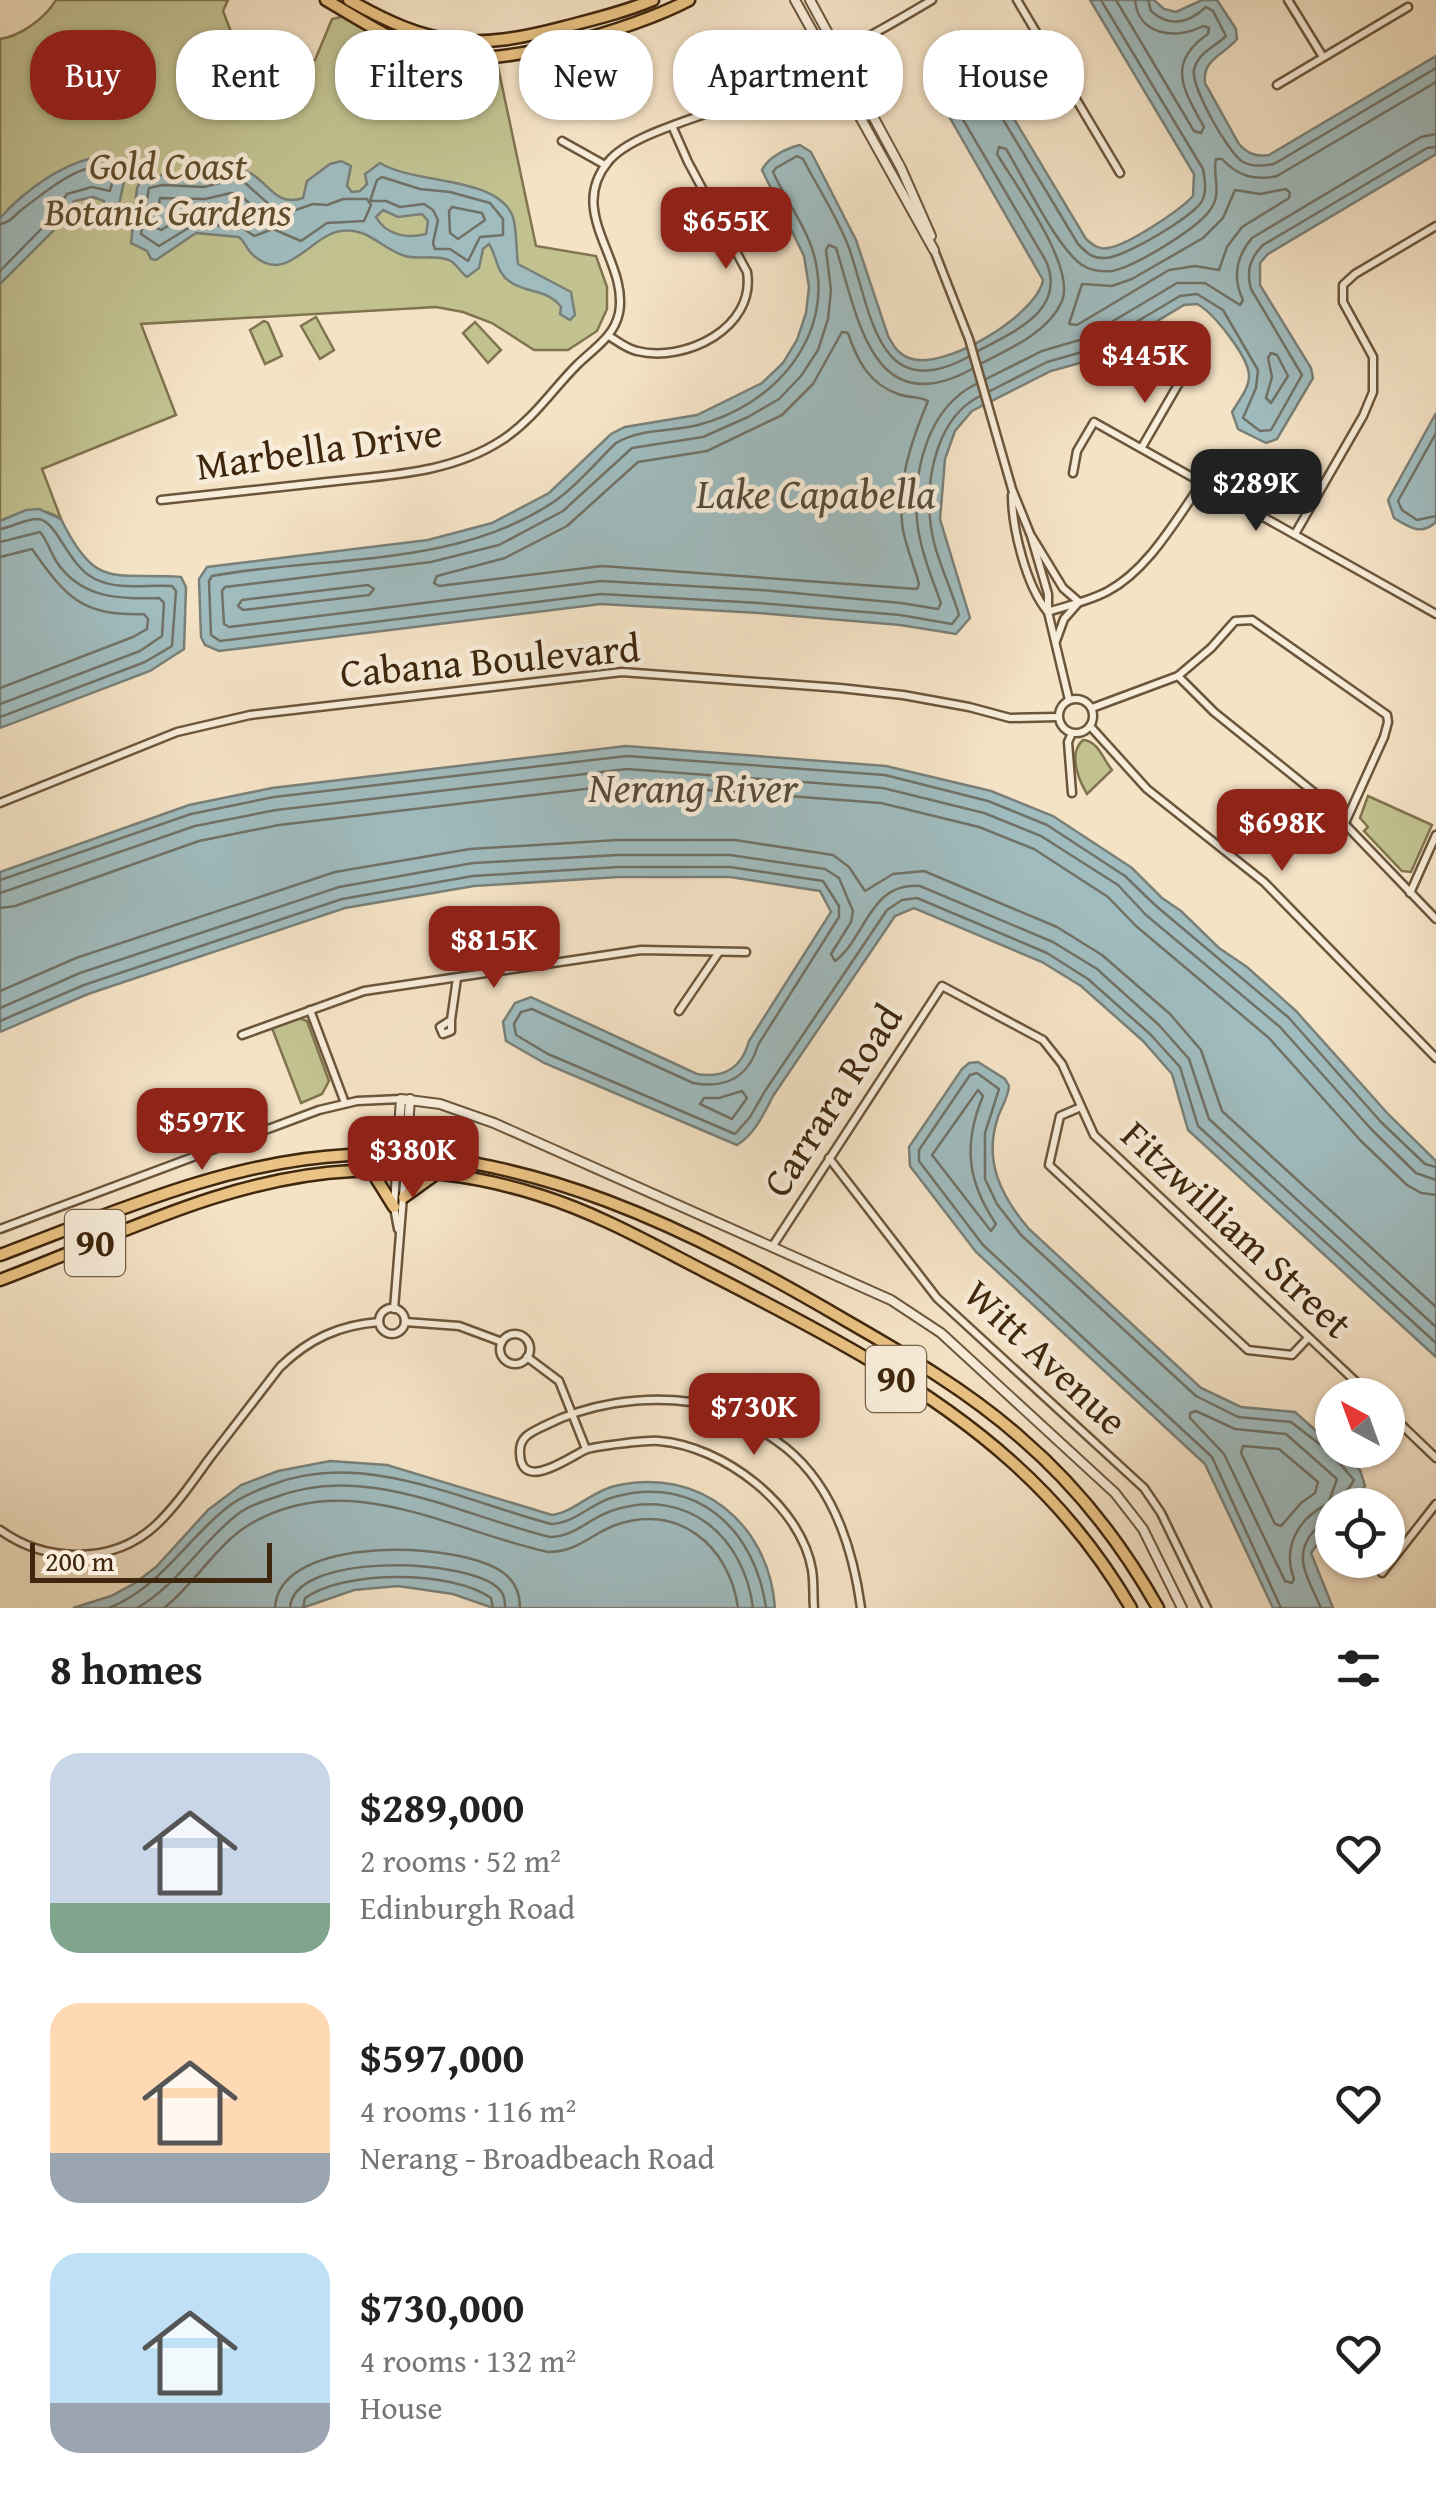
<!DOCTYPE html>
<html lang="en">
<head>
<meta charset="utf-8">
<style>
	:root { --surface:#fff; --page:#f2f2f2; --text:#222; --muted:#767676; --accent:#8f2418 }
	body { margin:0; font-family:"Gentium Book Plus",serif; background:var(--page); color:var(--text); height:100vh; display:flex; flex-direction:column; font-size:38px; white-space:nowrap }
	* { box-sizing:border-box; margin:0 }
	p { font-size:32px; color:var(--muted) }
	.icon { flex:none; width:55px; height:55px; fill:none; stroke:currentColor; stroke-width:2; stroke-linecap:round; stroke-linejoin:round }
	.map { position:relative; height:1608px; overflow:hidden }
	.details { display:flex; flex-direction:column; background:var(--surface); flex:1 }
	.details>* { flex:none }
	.hud { position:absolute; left:30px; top:30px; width:1378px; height:90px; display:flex; gap:20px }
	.needle { width:65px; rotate:319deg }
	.tools { position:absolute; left:1315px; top:1378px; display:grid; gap:20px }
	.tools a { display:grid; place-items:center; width:90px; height:90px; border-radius:50%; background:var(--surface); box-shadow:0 2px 8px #0004; font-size:50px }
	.scale { position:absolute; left:30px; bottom:25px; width:242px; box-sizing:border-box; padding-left:10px; border:5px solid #3f270d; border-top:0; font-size:28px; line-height:35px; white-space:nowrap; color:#3f270d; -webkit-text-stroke:8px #f8edda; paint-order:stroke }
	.price { position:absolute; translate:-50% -85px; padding:0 22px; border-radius:20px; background:var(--accent); color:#fff; font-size:32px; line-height:65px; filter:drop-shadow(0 2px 5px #0008) }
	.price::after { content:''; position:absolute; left:50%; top:60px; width:30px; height:22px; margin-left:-15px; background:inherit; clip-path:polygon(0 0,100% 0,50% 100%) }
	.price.selected { background:#222; color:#fff }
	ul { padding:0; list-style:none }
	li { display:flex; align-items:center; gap:30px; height:250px; padding:0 50px }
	li span { display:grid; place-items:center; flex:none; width:280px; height:200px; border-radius:30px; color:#555 }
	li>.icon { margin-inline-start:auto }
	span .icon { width:120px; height:120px; fill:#fffc; stroke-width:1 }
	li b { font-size:42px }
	h2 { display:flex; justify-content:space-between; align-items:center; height:120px; padding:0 50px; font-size:42px }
	.tag { padding:0 35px; border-radius:40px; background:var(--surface); box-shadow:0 2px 8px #0004; font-size:35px; line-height:90px }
	.tag.selected { background:var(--accent); color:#fff }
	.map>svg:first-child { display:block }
	.green { fill:#c2c291; stroke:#80744f; stroke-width:2.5 }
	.water { fill:#a0bcbf; stroke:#798078; stroke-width:2.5; fill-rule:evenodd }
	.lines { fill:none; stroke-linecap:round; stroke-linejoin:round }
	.shore { stroke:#707266; stroke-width:2.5 }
	.minor-casing { stroke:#6c563b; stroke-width:11 }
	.tertiary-casing { stroke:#6c563b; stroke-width:12 }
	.primary-casing { stroke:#3f270d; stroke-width:15 }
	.minor { stroke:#f8edda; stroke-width:6 }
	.tertiary { stroke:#f8edda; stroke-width:8 }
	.primary { stroke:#eac283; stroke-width:10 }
	.labels { text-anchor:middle; stroke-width:9; stroke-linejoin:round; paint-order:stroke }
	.shield { fill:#f8edda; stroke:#76624a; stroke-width:2.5 }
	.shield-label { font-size:38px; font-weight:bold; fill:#3f270d }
	.park-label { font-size:40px; font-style:italic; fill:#604e2e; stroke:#f8edda }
	.street-label { font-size:40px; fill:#3f270d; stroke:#f8edda }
	.water-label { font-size:42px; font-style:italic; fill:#574c3a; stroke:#f8edda }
</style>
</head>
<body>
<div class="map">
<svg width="1436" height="1608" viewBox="0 0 1436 1608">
	<rect width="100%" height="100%" fill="#f5e3c6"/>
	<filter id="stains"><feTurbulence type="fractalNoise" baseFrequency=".002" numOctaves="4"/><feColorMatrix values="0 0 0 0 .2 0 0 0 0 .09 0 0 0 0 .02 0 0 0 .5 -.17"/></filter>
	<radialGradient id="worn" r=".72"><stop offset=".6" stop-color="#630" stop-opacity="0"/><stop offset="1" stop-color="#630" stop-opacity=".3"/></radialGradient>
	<g class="green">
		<path d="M56 0H228L223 11 250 81 315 60 332 19 345 16 416 59 414 64 430 66 446 77 498 67 536 246 596 256 607 287V309L597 331 568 350H534L492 323 463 312 436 307 141 324 176 415 42 469 61 519C41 505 21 511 0 521V39C21 36 45 18 56 0Z"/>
		<polygon points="316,317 334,350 320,359 301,326"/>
		<polygon points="264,321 268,323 282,356 265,364 250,330"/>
		<polygon points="475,322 501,350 488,363 463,333"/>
		<path d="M1083 740C1098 741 1103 759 1112 770L1087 794C1078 779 1068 753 1083 740Z"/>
		<polygon points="1368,796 1432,825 1411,872 1402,871 1364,831 1368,827 1360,818"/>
		<polygon points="299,1018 307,1021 329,1081 322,1094 301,1103 272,1028"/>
	</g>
	<g class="water">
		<path d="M1090 0H1154L1164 9 1176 12 1202 0H1217L1236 29 1237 39C1224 55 1202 59 1205 83L1239 144C1248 154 1256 157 1269 155L1436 56V154L1268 254 1260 263V285L1311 368 1313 378 1277 439 1266 443 1238 429 1232 412C1238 402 1250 387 1249 375 1248 356 1213 312 1197 304L1184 305 1094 359 1051 371 972 411 955 431 945 459 940 519 970 618 956 634 900 625 759 613 601 604 219 651 205 645 201 637 199 579 207 567 428 540 492 523 549 493 611 434 625 427 697 415 762 383 783 363 797 340 806 313 809 287 804 256 762 170C768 157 787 148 800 145L811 152 856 240 888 336C893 345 898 354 909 358 943 372 1037 315 1043 280L931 85 932 70 966 50 977 57 1086 239C1093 245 1099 250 1108 248 1128 245 1179 211 1193 196L1194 174Z"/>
		<path d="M106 156 127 167 116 219 109 220 104 201 93 197 74 201 57 227 0 284V218C25 190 67 159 106 156Z"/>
		<path d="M341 161 351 166 347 186 352 192 360 191 367 184 365 174 380 163C416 185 499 176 513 217 517 230 516 249 518 264L571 292 575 315 570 320 560 314 561 307C547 288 526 294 509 281 496 272 497 256 489 244L483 249 479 268 467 277C461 273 457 265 451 261 439 254 418 260 405 256 381 249 369 227 341 231 310 235 287 286 253 255 247 250 245 242 239 237L196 233 156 260 151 259 147 251 131 243 137 188C141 181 140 180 148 178 166 171 185 178 203 176 218 175 235 165 250 173 270 184 276 207 303 198L307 181 330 164ZM383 210 398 217 422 214 428 221 426 234C407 239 386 235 376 217Z"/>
		<path d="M1436 413V522C1421 536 1409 527 1394 518L1388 500Z"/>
		<path d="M39 509 61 519C96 591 113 572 181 577L186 587 184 649 150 671 0 728V521L26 510Z"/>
		<path d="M626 746 886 766 991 791 1053 816 1132 868 1162 898 1181 911 1219 948 1247 967 1296 1011 1389 1115 1436 1161V1357L1188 1130 1172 1074 1143 1041 1081 986 1042 962 914 908 895 916 773 1096C763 1115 755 1134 737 1145L544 1063 506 1041 503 1022 515 1003 531 997 697 1074C724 1078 741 1069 749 1041L831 912 820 891 730 877H618L474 886 345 908 88 994 0 1032V872L189 805 272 788Z"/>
		<path d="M978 1062 1005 1079 1009 1086C1008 1098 1002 1106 998 1117 983 1161 1001 1196 1029 1229L1201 1388 1241 1407 1295 1412 1332 1445V1450H1338L1360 1470 1365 1486 1349 1505H1332V1524L1311 1553 1333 1608H1273L1205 1464 976 1252 910 1166 909 1147 962 1069 969 1063Z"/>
		<path d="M330 1461 387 1465 552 1515C574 1512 592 1491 615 1486 700 1466 769 1524 775 1608H493L453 1594 398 1586 354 1590 302 1608H73L111 1596 135 1583 156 1567 208 1510 241 1485 278 1471Z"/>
	</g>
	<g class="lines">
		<g class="shore">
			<path d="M1116 0 1194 131 1201 133 1204 127C1184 91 1165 63 1208 34L1209 28 1203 26C1177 40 1138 36 1135 0"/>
			<path d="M1148 0 1151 11C1170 28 1189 23 1206 7L1213 11 1226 36C1215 47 1198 52 1194 70 1191 87 1228 153 1243 162 1253 167 1263 166 1274 164L1436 68"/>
			<polygon points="382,177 420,189 450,192 490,203 503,219 503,235 480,237 468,261 450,249 435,249 433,243 438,220 433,210 424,204 400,207 386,201 370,201 377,180"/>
			<polygon points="231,180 244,182 272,207 290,212 313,204 327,205 343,199 367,199 371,205 364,221 327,223 301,241 273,229 254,236 241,227 195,224 159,246 141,234 149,188 163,185 204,187"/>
			<polygon points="1286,189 1290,193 1289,198 1242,227 1227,247 1219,270 1195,266 1169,270 1077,325 1069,324 1082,284 1112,286 1132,279 1203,238 1223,218 1235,190 1260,194"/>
			<polygon points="231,193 239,194 256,209 256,216 194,211 161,230 155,227 160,198 205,199"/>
			<polygon points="452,207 482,213 485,220 458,239 450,233 449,211"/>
			<path d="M0 224C12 222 15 214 25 207 47 191 88 154 115 171L110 191 92 187 67 194 49 221 0 271"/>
			<path d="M842 332 848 333C857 360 869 384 898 394 908 398 919 396 928 401 912 439 898 479 902 523 904 543 914 564 919 584L917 589 602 566 439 586 434 583 437 576 505 558 567 526 638 462 707 451 782 415 813 384Z"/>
			<path d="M978 351C1015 331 1067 310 1046 261L941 82 943 73 962 61 969 63 1078 244C1086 252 1092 259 1105 258 1123 258 1193 217 1202 201 1207 191 1205 180 1203 169L1101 0"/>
			<polygon points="1271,353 1277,355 1288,376 1271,403 1266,398 1272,377 1268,358"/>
			<path d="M968 357C877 407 871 310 849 248 838 218 818 188 803 159L797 156 776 168 773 172C785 199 806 226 814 255 836 336 774 406 698 425 670 432 642 428 616 443 596 462 578 485 555 501 455 569 326 555 212 576L209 581 211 635 220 641 601 594 759 603 900 615 952 624 959 615C950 584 932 551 930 518 926 475 938 417 980 396"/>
			<path d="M982 363C1009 349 1049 332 1062 301 1076 266 1016 186 997 154L999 147 1006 149C1024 178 1056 247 1082 265 1090 270 1102 272 1112 271 1134 267 1197 229 1210 210 1223 193 1212 175 1216 159H1222C1238 176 1254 181 1277 176L1436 82"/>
			<path d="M972 369C872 424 858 317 836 248L829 245 826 250 831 290 828 319 818 350 801 376 779 399 748 417 703 437 632 448 563 511 499 545 431 562 225 587 222 591 224 624 229 627 601 581 761 590 901 603 938 609 941 603C932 579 919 546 917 520 913 469 928 408 976 384"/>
			<path d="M986 379 1042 351 1083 339 1177 283H1205L1240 305 1243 300C1232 277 1236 257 1252 238L1421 137 1436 134"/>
			<path d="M990 391 1047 362 1089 350 1180 296 1197 294 1223 310 1258 370 1256 388 1243 418 1260 431 1271 430 1302 375 1251 289C1246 271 1250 258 1263 245L1427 148 1436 147"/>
			<polyline points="1436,433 1398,501 1402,510 1417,520 1436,516"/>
			<path d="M0 529C13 527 24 519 38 519 57 520 67 565 95 579 120 591 146 584 172 586L176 591 172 646 145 662 0 717"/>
			<path d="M0 542 40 532C47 540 50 551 56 561 81 599 119 599 159 598L164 603 162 636 140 651 0 704"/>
			<path d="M0 557 32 549C66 597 81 616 144 614L148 619 147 629 133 637 0 688"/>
			<polygon points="368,585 374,589 369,595 243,610 238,606 242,600"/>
			<polyline points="0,880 191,814 274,797 627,756 885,775 988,801 1047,825 1125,876 1155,905 1289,1018 1381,1122 1425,1164 1436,1167"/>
			<polyline points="0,893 195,826 276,810 627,769 883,788 984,813 1041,836 1118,885 1146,915 1280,1027 1372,1130 1416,1173 1436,1180"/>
			<polyline points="0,908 15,906 199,841 279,825 628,784 881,803 979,827 1034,849 1108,897 1136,926 1269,1038 1361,1141 1407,1185 1421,1193 1436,1195"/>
			<polyline points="0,991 76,958 335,872 470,849 617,840 735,840 833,855 849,867 865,891 893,874 924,871 1057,927 1102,955 1170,1014 1201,1050 1222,1111 1436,1307"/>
			<path d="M0 1008 80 973 339 887 473 863 618 855H730L825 869 839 878 853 911 851 922 831 954 835 961C866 938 870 881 920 886L1053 942 1097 969 1159 1025 1189 1059 1209 1119 1436 1327"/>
			<path d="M0 1021 84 985 342 899 473 876 618 867H730L823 881 839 906V917L758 1045C748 1078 726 1089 693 1083L532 1009 521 1012 514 1024 516 1035 548 1054 735 1134 750 1117 765 1091 887 910 902 900 917 898 1047 953 1088 979 1150 1034 1180 1067 1198 1126 1436 1343"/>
			<path d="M978 1090 983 1096C963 1144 967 1181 996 1224L991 1231 932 1155Z"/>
			<polygon points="742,1091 747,1098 732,1119 700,1104 704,1098 719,1098"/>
			<path d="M1196 1411 1235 1429 1286 1434 1337 1479 1328 1504C1298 1518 1282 1547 1294 1579L1292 1583 1285 1581 1224 1454 1190 1418V1413Z"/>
			<polygon points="1243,1446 1279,1449 1318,1482 1315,1493 1301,1503 1281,1526 1275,1524 1241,1453"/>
			<path d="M109 1608C159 1588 184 1543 224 1510 238 1498 253 1492 271 1485 364 1449 460 1500 551 1524 574 1524 591 1503 614 1497 696 1474 755 1529 766 1608"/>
			<path d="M137 1608C178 1585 201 1542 238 1514 248 1506 261 1502 273 1498 366 1461 459 1515 550 1537 575 1537 590 1517 614 1510 688 1487 744 1537 753 1608"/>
			<path d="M164 1608C196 1583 217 1543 252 1523 349 1467 451 1531 548 1552 576 1552 589 1536 613 1526 677 1501 730 1546 738 1608"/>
			<path d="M275 1608C278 1534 462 1540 505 1574 516 1583 520 1595 520 1608"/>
			<path d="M290 1608C293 1552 464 1558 497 1587 504 1593 505 1599 505 1608"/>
			<path d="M303 1608 305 1598C344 1570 452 1570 491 1598L493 1608"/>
			<polyline points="1281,1608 1212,1457 983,1245 919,1161 919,1150 970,1075 977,1073 999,1089 985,1133 985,1179 997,1204 1021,1235 1196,1396 1238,1417 1291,1422 1331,1453 1354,1480 1343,1497 1342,1505"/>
			<path d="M1321 1608C1310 1582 1291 1557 1313 1532 1320 1524 1322 1520 1332 1519"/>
		</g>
		<defs>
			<g id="minor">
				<polyline points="1017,0 1120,173"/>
				<polyline points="1288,0 1323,57"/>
				<polyline points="1277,85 1408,7"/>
				<polyline points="562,141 605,165"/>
				<polyline points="934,250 969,339 1012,489 1031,536 1048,594 1048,612 1069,700"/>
				<path d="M609 336C617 341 627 349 637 351 685 363 756 328 747 272L688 162 673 128"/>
				<polyline points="1142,447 1179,383"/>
				<polyline points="1073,473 1077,451 1094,422 1436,614"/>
				<path d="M1012 495C1012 528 1026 585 1047 611"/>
				<path d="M161 500C216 494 272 488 327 482 387 475 450 474 502 440 533 420 552 390 577 365 593 349 614 337 619 313 629 261 566 213 608 162 630 134 703 117 737 102 765 90 790 72 818 60 860 43 893 23 932 0"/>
				<polyline points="1295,534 1363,416 1373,392 1373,357 1343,302 1343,285 1355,274 1436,226"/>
				<polyline points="1032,537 1063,588 1079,602 1064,619 1056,641"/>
				<path d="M1048 612C1068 605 1090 601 1108 591 1149 569 1176 519 1202 483"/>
				<polyline points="1178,676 1214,712 1316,794 1436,919"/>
				<circle cx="1076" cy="716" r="17"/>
				<polyline points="1092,708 1178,676 1211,648 1235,621 1252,620 1387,715 1388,722 1384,737 1345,823"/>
				<polyline points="1090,726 1147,789 1264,882 1436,1058"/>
				<polyline points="1072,733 1068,742 1072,793"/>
				<polyline points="0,803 177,732 250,715 622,672 840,688 903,695 969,707 1010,718 1058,717"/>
				<polyline points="1410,893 1436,835"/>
				<polyline points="310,1010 345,1103"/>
				<polyline points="679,1011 719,952"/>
				<polyline points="451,1020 440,1027 443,1034 451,1031 451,1020 457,978"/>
				<polyline points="242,1035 364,991 641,950 746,952"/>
				<polyline points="1081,1107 1060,1116 1049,1165 1248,1350 1292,1355 1308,1338"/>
				<polyline points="829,1158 937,1298 1144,1488 1161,1513 1207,1608"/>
				<polyline points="396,1172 394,1207 398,1229"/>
				<polyline points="0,1229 319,1110 357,1101 401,1099"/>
				<polyline points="772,1247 942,986 1043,1040 1062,1064 1094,1135 1370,1395"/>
				<circle cx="392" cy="1321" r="13"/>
				<polyline points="394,1309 405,1171"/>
				<polyline points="405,1322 459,1326 502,1342"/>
				<circle cx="515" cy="1349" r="15"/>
				<polyline points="527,1357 559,1381 586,1449"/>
				<polyline points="1388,1412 1436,1458"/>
				<path d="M0 1530C46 1563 113 1565 156 1525 176 1506 193 1481 209 1459 233 1428 256 1398 280 1367 309 1339 339 1325 379 1322"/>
				<polyline points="1382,1573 1436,1504"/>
				<path d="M814 1608C813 1596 814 1582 812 1570 801 1505 723 1446 659 1441 648 1440 594 1446 585 1450 571 1456 519 1495 520 1451 520 1436 532 1432 544 1426 587 1404 642 1395 691 1402 725 1407 759 1427 786 1448 834 1487 853 1549 861 1608"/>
			</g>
			<g id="tertiary">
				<polyline points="795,0 934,250"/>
				<polyline points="810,0 901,168 931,236"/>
				<polyline points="396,1170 401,1099 440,1104 494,1123 891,1300 941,1333 1115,1493 1143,1529 1182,1608"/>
				<polyline points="405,1171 410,1099"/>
			</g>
			<g id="primary">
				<path d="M326 0C362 21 396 44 436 55 498 70 634 29 689 0"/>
				<path d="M349 0C431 47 473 51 564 27 595 19 624 12 653 0"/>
				<polyline points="412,50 430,71 434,87"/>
				<polyline points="446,85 455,74 491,59"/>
				<polyline points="408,1126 426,1157"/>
				<polyline points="368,1155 381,1140 398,1129"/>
				<polyline points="371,1170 394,1207"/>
				<polyline points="404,1197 436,1174"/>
				<path d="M0 1255C112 1213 227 1161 349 1155 527 1146 695 1232 845 1320 906 1355 968 1391 1021 1438 1077 1486 1122 1544 1158 1608"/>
				<path d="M0 1280C115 1237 228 1177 352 1171 415 1168 479 1176 539 1195 597 1213 650 1243 704 1271 809 1325 923 1382 1012 1462 1059 1504 1099 1553 1131 1608"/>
			</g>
		</defs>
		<use href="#minor" class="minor-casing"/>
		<use href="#tertiary" class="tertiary-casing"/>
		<use href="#primary" class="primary-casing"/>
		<use href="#minor" class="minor"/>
		<use href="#tertiary" class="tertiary"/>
		<use href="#primary" class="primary"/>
	</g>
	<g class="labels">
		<g class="shield">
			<rect x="65" y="1210" width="60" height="66" rx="8"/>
			<rect x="866" y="1346" width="60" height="66" rx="8"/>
		</g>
		<g class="shield-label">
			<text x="95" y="1256">90</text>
			<text x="896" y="1392">90</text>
		</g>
		<g class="park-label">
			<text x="168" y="179">Gold Coast<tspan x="168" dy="46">Botanic Gardens</tspan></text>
		</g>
		<g class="street-label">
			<text transform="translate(319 449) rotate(-8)" y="14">Marbella Drive</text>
			<text transform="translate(490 660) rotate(-5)" y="14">Cabana Boulevard</text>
			<text transform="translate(832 1100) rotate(-57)" y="14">Carrara Road</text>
			<text transform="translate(1237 1229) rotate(43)" y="14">Fitzwilliam Street</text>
			<text transform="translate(1046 1357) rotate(43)" y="14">Witt Avenue</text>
		</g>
		<g class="water-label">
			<text x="816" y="508">Lake Capabella</text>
			<text x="693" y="802">Nerang River</text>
		</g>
	</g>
	<rect width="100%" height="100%" filter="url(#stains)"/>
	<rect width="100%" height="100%" fill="url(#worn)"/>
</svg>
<div class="tools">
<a><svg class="needle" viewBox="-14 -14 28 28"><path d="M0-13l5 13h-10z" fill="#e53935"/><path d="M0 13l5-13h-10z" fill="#767676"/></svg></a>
<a><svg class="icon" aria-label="locate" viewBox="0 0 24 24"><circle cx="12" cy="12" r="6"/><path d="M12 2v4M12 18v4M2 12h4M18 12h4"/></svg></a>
</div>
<div class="scale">200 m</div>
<b class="price" style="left:726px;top:272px">$655K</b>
<b class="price" style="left:1145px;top:406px">$445K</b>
<b class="price selected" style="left:1256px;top:534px">$289K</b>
<b class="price" style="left:1282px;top:874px">$698K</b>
<b class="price" style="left:494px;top:991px">$815K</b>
<b class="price" style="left:202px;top:1173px">$597K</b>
<b class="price" style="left:413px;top:1201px">$380K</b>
<b class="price" style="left:754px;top:1458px">$730K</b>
<div class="hud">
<a class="tag selected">Buy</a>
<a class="tag">Rent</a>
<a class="tag">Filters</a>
<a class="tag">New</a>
<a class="tag">Apartment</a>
<a class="tag">House</a>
</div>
</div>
<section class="details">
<h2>8 homes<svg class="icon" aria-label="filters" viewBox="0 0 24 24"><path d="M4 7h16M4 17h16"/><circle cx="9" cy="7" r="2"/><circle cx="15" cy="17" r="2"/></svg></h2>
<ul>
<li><span style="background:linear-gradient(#c9d6e8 75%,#7fa58c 0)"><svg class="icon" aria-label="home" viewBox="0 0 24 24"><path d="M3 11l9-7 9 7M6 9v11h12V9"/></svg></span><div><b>$289,000</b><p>2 rooms · 52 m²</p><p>Edinburgh Road</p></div><svg class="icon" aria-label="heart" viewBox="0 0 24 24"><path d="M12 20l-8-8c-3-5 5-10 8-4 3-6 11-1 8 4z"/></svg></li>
<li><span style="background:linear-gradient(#ffd9b3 75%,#9aa5b1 0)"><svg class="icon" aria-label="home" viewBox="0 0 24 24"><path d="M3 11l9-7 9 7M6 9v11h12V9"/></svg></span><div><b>$597,000</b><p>4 rooms · 116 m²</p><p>Nerang - Broadbeach Road</p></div><svg class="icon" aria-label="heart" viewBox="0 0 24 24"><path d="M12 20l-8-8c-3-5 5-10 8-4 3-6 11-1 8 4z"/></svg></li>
<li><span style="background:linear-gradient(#bfe0f5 75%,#9aa5b1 0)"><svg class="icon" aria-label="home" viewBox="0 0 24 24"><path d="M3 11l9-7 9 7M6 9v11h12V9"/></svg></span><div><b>$730,000</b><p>4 rooms · 132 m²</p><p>House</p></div><svg class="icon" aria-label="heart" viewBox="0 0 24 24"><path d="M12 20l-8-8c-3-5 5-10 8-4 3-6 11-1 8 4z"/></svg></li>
</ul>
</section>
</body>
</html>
